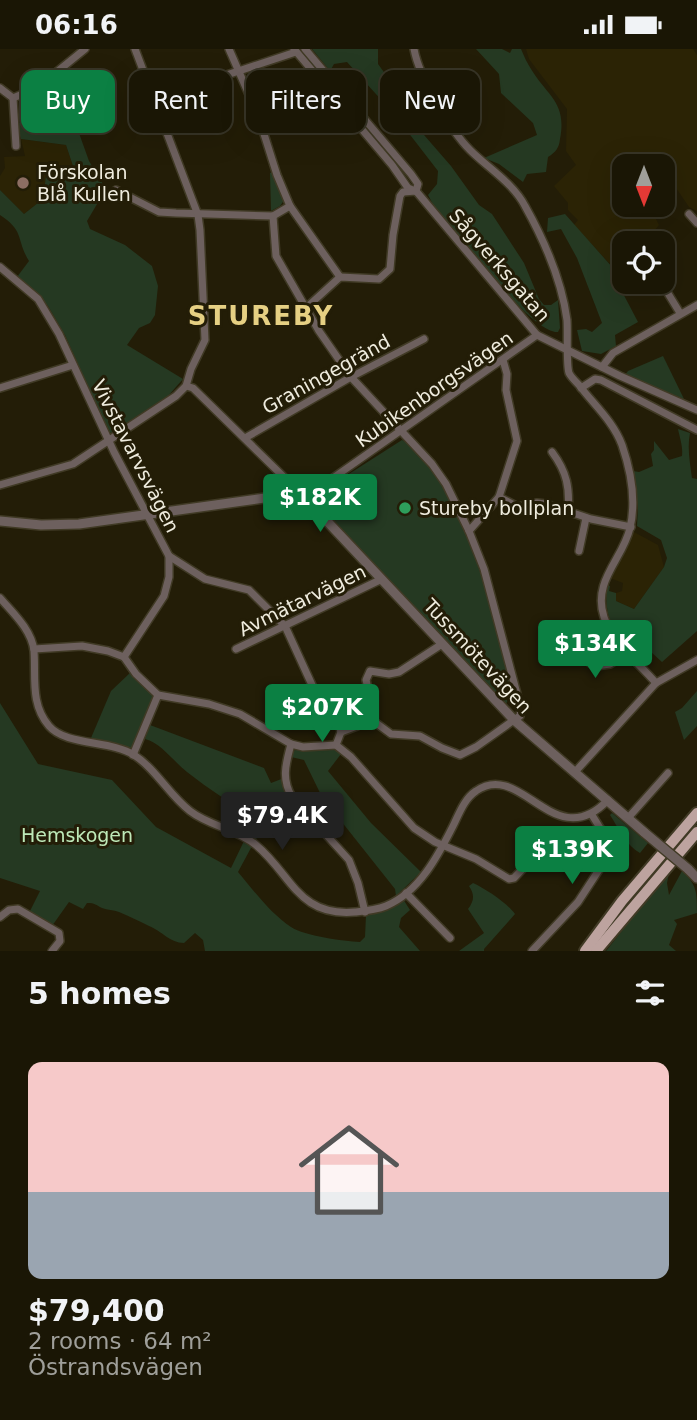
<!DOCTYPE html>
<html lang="en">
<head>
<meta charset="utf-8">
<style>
	:root { --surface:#1a1605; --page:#231f0f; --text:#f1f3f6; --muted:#9f9f9a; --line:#383527; --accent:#0b8043 }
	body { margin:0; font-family:"DejaVu Sans",sans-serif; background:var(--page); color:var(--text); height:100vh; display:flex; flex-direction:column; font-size:26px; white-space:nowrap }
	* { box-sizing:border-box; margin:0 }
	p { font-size:23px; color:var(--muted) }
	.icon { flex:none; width:38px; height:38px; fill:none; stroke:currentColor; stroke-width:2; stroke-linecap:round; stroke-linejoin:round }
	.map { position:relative; height:902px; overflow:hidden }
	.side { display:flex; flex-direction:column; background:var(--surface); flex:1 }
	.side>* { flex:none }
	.top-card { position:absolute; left:21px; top:21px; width:656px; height:63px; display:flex; gap:14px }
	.needle { width:46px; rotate:180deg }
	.tools { position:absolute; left:612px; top:105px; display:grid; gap:14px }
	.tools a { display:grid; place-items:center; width:63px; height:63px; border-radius:14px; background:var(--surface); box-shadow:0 7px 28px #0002,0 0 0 2px var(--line); font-size:35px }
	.price { position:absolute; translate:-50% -60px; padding:0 16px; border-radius:7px; background:var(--accent); color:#fff; font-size:23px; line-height:46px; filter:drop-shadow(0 2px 4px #0008) }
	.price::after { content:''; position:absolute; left:50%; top:42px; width:21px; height:16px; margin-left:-10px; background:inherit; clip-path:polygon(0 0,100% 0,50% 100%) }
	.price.on { background:#222; color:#fff }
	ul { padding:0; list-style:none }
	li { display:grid; align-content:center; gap:14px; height:371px; padding:0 28px }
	li span { display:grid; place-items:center; height:217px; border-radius:14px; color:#555 }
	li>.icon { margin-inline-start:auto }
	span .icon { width:126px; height:126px; fill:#fffc; stroke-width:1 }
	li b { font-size:30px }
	h2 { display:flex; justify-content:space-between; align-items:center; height:84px; padding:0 28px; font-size:30px }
	.chip { padding:0 24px; border-radius:14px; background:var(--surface); box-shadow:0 7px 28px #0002,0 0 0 2px var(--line); font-size:24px; line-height:63px }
	.chip.on { background:var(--accent); color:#fff }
	.status { display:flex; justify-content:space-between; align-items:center; height:49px; padding:0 35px; background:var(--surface); direction:ltr }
	.status svg { height:19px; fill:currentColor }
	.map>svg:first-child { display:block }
	.built { fill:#2b2305 }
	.green { fill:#253922 }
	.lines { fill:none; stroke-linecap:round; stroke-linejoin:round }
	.minor-casing { stroke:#403a25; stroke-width:10 }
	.tertiary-casing { stroke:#403a25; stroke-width:12 }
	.primary-casing { stroke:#403a25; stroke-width:14 }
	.minor { stroke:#6d605e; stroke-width:7 }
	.tertiary { stroke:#6d605e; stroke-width:9 }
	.primary { stroke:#bda39f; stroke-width:10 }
	.tertiary-bridge-casing { stroke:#403a25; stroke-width:12; stroke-linecap:butt }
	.tertiary-bridge { stroke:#6d605e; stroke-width:9 }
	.education-dot { fill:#8d6e63; stroke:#231d07; stroke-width:2.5 }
	.leisure-dot { fill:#2e9e5b; stroke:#231d07; stroke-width:2.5 }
	.labels { text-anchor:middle; stroke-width:6; stroke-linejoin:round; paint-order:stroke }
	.poi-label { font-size:19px; fill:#efecde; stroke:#231d07; text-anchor:start }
	.street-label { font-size:19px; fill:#efecde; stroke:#231d07 }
	.park-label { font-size:19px; fill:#bee9b8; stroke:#231d07 }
	.district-label { font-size:26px; font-weight:bold; letter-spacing:2px; fill:#e6d083; stroke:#231d07 }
</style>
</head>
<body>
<div class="status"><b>06:16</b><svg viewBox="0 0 49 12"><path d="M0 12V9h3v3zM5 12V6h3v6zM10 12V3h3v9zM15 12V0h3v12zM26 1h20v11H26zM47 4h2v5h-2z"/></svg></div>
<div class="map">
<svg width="697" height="902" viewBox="0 0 697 902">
	<rect width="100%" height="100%" fill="#231d07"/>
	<g class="built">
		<polygon points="526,0 693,0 697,6 697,162 689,158 666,124 663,127 663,117 625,117 625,156 649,156 659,176 648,189 637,194 625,194 625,203 609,214 574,176 578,171 568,161 568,154 554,137 576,116 566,102 567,60 529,10"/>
		<polygon points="21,90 66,96 73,117 43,150 24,165 0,141 0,127 5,119 4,108 25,107"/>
		<polygon points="634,483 658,496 664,518 634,560 616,552 616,544 622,542 623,534 610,529"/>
	</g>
	<g class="green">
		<path d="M312 0H378V15L404 51 411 71 451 117 479 156 492 165 524 214 539 250 544 256H551L558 251 560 279 558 283C532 285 455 184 436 161L428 146 437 135 438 122 394 65 347 13 334 15 330 22Z"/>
		<path d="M476 0H502L510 4 512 0H521C524 7 527 14 531 20 548 48 567 53 560 90 559 99 556 103 548 108L546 123 527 125 523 133 499 115 484 109 537 86 533 74 501 44 499 25Z"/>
		<path d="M75 73 89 112 106 140 87 172 90 180 125 196 152 217 158 237 155 266 150 274 139 279 127 296 183 330 168 347 111 384 108 382 65 286 48 257 39 246 17 228 29 212C16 191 25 182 0 166V141L24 165 43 150 46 127 73 117 66 96 21 90 16 74Z"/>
		<polygon points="275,121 285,150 280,157 271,162 270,124"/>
		<polygon points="565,165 613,219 617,233 638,273 615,286 616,297 601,305 582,302 577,281 586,280 592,283 602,274 577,209 561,180 547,183 548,169"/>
		<polygon points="663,307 684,350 625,326 628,322"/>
		<path d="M678 380 690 384C687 399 690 414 692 429L697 430V582L662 613 639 592 628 601C613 581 602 562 608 536L610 537 609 542 616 544V552L634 560 664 518 667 509 661 491 637 477 638 457 633 422 639 423 653 417 651 405 654 401V392L669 411 682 407C683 397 680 390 678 380Z"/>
		<path d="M402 391C464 427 494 572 511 637L513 646 504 657 318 456 327 439Z"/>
		<polygon points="131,623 152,646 152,650 133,698 129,700 91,689 111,642"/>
		<polygon points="697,642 697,677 684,691 675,663 682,659"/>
		<path d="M0 654 38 715 112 731 156 778 231 819 244 792 252 797 238 823C254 842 271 865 291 878 305 887 343 892 360 893L365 888 366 866 386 861 403 850 410 861 401 869 399 878 420 902H205L203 891 195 884 184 894C170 894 162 882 149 877 139 872 129 867 119 863 114 861 107 861 102 859 96 856 95 854 87 854L83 860 69 853 52 877 29 864 40 842 0 829Z"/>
		<path d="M150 676 264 719 271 734 284 729 290 748C273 760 264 771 256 791L247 786 255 768C231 755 209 740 187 723 173 712 161 694 145 690Z"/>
		<polygon points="298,700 334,700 341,705 328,722 371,774 421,823 396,847 395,840 322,748 304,711 291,708 293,702"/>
		<path d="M612 764 648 794 640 804C626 796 619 780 610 766Z"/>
		<path d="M682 822C697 836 697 843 697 864L674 871 677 875 669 896 676 902H606L662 831 669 824 667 834 669 846Z"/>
		<path d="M473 834C486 840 507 854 515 865L484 900V902H459L484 884 468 860C474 852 475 846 469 837Z"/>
	</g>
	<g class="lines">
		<defs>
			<g id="minor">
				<polyline points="229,0 258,66 277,126 290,157 340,228"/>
				<polyline points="294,0 392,116 408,139 415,142"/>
				<polyline points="305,0 411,125 418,135 416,142 537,286 620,327 697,361"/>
				<path d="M414 0C419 28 450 81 470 101 488 119 513 134 525 157 544 191 562 233 567 271 568 283 566 315 569 324 571 328 576 333 579 336 594 356 613 372 622 396 631 422 636 453 630 479 623 510 592 532 604 568 613 595 638 613 656 634"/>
				<polyline points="0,39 13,49 37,39 85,0"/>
				<polyline points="13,49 16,97"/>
				<polyline points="154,50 296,3"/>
				<polyline points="116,141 159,163 176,164 273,167 290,157"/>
				<polyline points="689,165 697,174"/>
				<polyline points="273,167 276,207 319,282 351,328 432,415 446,435 469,482 484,520 521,660 520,667 514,671 476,698 460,706 442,699 420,687 391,685 368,668"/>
				<polyline points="0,218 38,250 59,285 114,403 169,507 205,530 249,541 285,577 318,649 339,674 341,683 336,696 351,708 414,779 435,793 476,810 509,830 514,829 535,807 545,793"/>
				<polyline points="661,233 680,264"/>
				<polyline points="306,259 340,228 379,230 390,220 393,186 400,147 403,143 416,142"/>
				<polyline points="602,318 613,304 697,256"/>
				<polyline points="186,337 193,339 295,439"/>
				<polyline points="0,339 73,316"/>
				<polyline points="581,339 595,330 601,331 697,381"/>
				<polyline points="245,389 351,328 424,290"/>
				<path d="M552 403C567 423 570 439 568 463"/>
				<polyline points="0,436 73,415 176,347 186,337 191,320 205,291 200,181 198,166 135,0"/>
				<polyline points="313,443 537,286"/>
				<polyline points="499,448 518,458 537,454 546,455 591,470 631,478"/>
				<polyline points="469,482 499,448 517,392 506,341 507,325 503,311"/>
				<polyline points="579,502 586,469"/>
				<path d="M0 549C12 563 32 581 34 602 36 628 30 655 49 677 66 697 111 691 134 706 156 720 169 746 190 762 209 777 237 780 256 796 292 826 298 868 355 863 365 862 376 861 386 857 419 843 438 807 453 777 459 765 464 750 476 742 521 710 554 807 608 751"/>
				<polyline points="577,593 590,614 596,617 610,615 627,604"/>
				<polyline points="34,600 82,597 108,602 124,608 136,625 158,646 209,655 240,665 291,695 303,698 336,696"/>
				<polyline points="236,600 382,530"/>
				<polyline points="124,608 164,547 169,528 169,507"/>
				<polyline points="341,683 357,677 373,660 366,631 370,622 389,625 399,623 442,595"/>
				<path d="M291 695C286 714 281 730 292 748L349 811 358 834 365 863"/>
				<polyline points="133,706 158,646"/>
				<polyline points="575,723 656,634 697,611"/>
				<polyline points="628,769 668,724"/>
				<polyline points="406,844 450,889"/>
				<polyline points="0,868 9,861 18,860 59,884 60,892 52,902"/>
				<polyline points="532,902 578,853 610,804 610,795 592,766"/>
			</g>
			<g id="tertiary">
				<circle cx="303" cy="445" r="10"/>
				<polyline points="309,453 514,671 645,784"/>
				<polyline points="0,472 41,476 79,475 293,445"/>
				<polyline points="688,820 697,829"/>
			</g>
			<g id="primary">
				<polyline points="585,902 622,852 697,764"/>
				<polyline points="596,902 697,783"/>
			</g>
		</defs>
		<use href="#minor" class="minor-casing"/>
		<use href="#tertiary" class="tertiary-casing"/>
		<use href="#primary" class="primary-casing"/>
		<use href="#minor" class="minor"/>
		<use href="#tertiary" class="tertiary"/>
		<use href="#primary" class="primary"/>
		<defs>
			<polyline id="tertiary-bridge" points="645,784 688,820"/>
		</defs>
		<use href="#tertiary-bridge" class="tertiary-bridge-casing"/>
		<use href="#tertiary-bridge" class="tertiary-bridge"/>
	</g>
	<circle class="education-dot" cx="23" cy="134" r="7"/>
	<circle class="leisure-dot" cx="405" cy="459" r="7"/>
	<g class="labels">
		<g class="poi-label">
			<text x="37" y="130">Förskolan<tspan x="37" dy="22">Blå Kullen</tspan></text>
			<text x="419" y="466">Stureby bollplan</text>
		</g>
		<g class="street-label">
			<text transform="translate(500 216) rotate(49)" y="7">Sågverksgatan</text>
			<text transform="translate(326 325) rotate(-29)" y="7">Graningegränd</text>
			<text transform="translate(434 340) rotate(-35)" y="7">Kubikenborgsvägen</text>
			<text transform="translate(136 407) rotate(63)" y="7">Vivstavarvsvägen</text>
			<text transform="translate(302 551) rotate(-26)" y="7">Avmätarvägen</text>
			<text transform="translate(478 607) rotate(47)" y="7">Tussmötevägen</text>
		</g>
		<g class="park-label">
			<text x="77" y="793">Hemskogen</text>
		</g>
		<g class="district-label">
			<text x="261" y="276">STUREBY</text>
		</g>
	</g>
</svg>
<div class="tools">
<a><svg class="needle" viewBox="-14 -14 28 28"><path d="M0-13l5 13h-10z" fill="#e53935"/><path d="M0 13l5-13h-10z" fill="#9f9f9a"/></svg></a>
<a><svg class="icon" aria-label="locate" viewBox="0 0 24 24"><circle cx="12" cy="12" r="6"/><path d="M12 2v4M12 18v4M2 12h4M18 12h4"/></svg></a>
</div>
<b class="price" style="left:320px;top:485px">$182K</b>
<b class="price" style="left:595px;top:631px">$134K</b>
<b class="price" style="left:322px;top:695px">$207K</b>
<b class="price on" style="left:282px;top:803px">$79.4K</b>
<b class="price" style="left:572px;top:837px">$139K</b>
<div class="top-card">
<a class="chip on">Buy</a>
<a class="chip">Rent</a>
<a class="chip">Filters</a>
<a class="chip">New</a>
</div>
</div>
<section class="side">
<h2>5 homes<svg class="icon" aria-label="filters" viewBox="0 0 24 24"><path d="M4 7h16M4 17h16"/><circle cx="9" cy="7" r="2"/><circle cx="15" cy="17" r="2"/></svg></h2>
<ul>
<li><span style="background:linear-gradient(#f6c9c9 60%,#9aa5b1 0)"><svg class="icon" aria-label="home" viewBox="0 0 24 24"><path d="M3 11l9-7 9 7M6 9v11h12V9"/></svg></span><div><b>$79,400</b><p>2 rooms · 64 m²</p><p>Östrandsvägen</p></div></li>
</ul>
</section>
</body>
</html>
